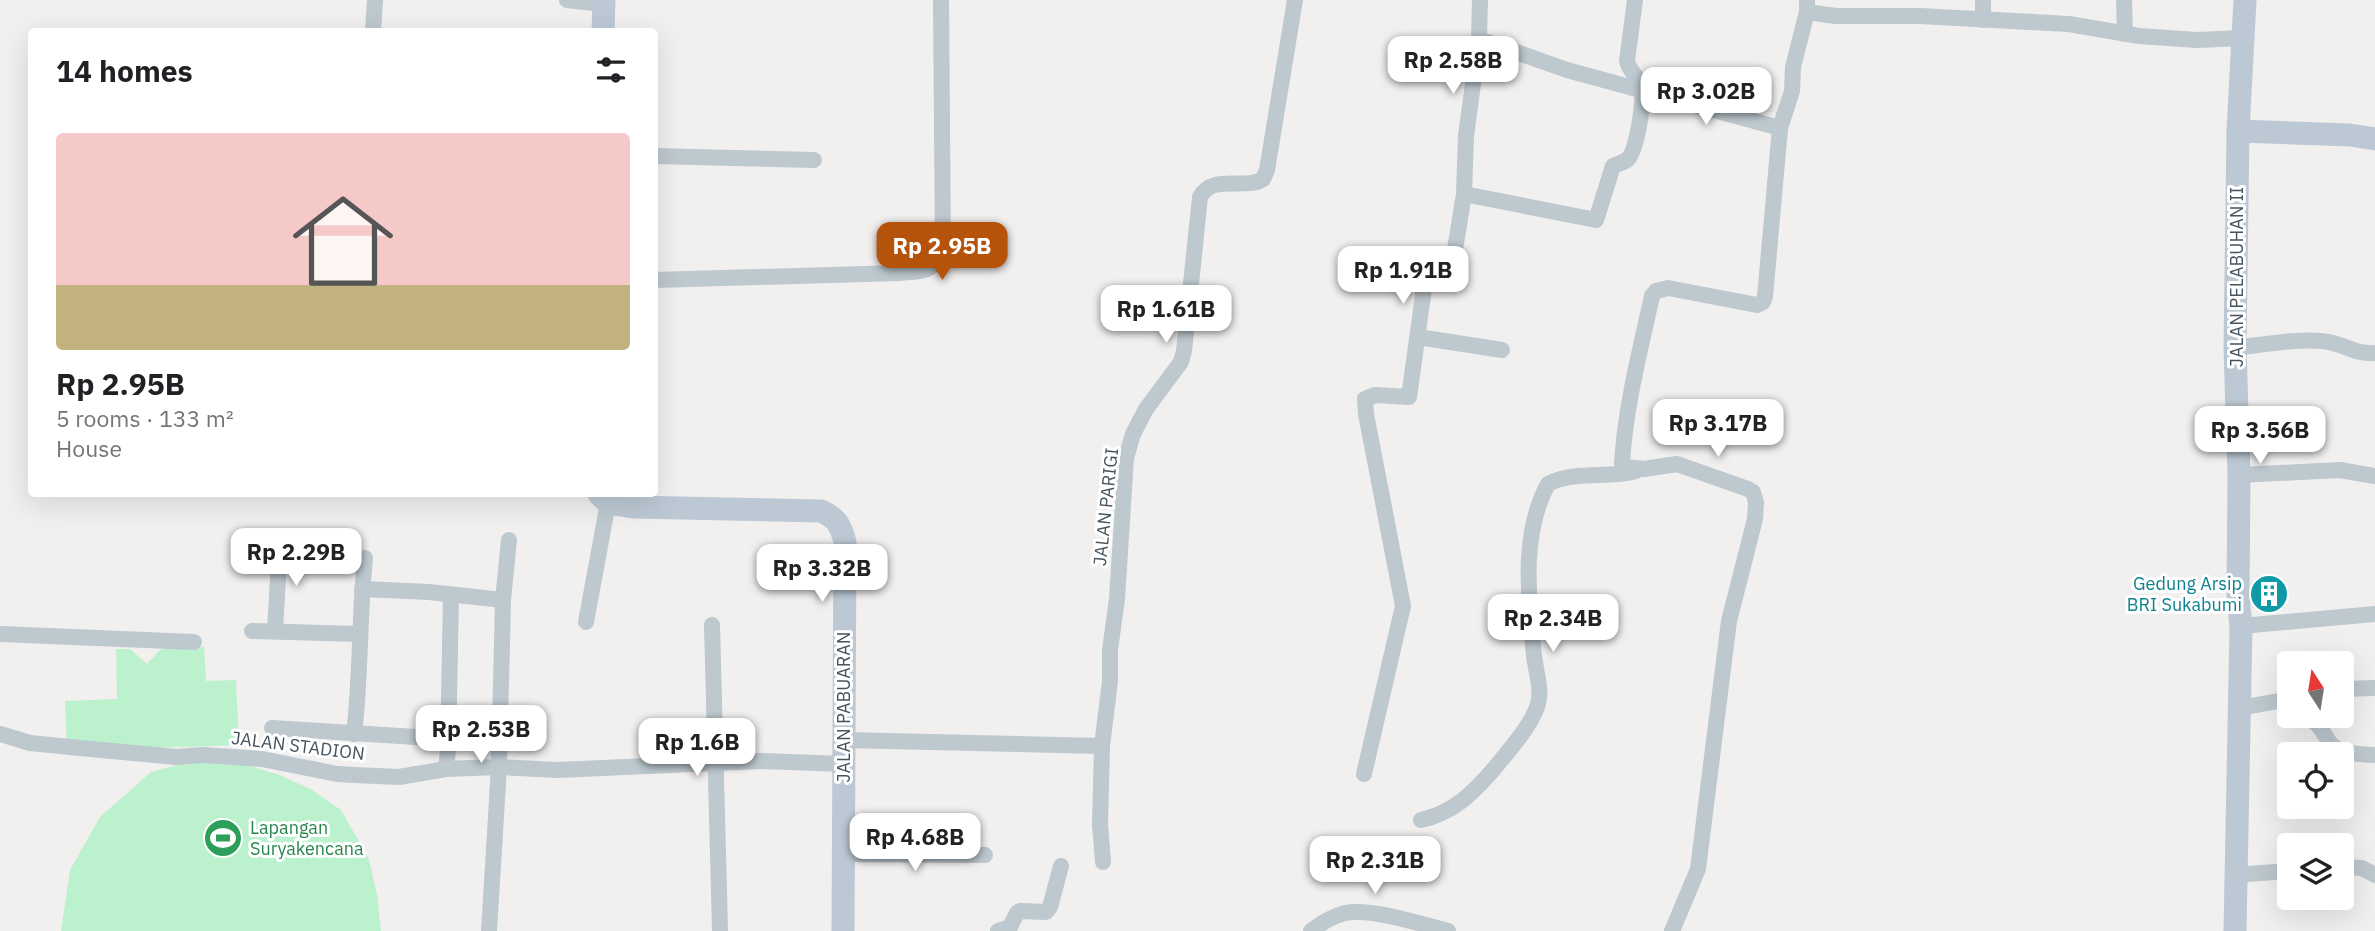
<!DOCTYPE html>
<html lang="en">
<head>
<meta charset="utf-8">
<style>
	:root { --surface:#fff; --page:#f2f2f2; --text:#202124; --muted:#757577; --accent:#b45309 }
	body { margin:0; font-family:"IBM Plex Sans",sans-serif; background:var(--page); color:var(--text); height:100vh; display:flex; flex-direction:column; font-size:26px; white-space:nowrap }
	* { box-sizing:border-box; margin:0 }
	p { font-size:23px; color:var(--muted) }
	.icon { flex:none; width:38px; height:38px; fill:none; stroke:currentColor; stroke-width:2; stroke-linecap:round; stroke-linejoin:round }
	.map { position:relative; flex:1; overflow:hidden }
	.drawer { position:absolute; left:28px; top:28px; width:630px; height:469px; display:flex; flex-direction:column; background:var(--surface); border-radius:7px; box-shadow:0 7px 28px #0002 }
	.drawer>* { flex:none }
	.needle { width:46px; rotate:348deg }
	.tools { position:absolute; left:2277px; top:651px; display:grid; gap:14px }
	.tools a { display:grid; place-items:center; width:77px; height:77px; border-radius:7px; background:var(--surface); box-shadow:0 7px 28px #0002; font-size:35px }
	.price { position:absolute; translate:-50% -60px; padding:0 16px; border-radius:14px; background:#fff; color:#222; font-size:23px; line-height:46px; filter:drop-shadow(0 2px 4px #0008) }
	.price::after { content:''; position:absolute; left:50%; top:42px; width:21px; height:16px; margin-left:-10px; background:inherit; clip-path:polygon(0 0,100% 0,50% 100%) }
	.price.active { background:var(--accent); color:#fff }
	ul { padding:0; list-style:none }
	li { display:grid; align-content:center; gap:14px; height:371px; padding:0 28px }
	li span { display:grid; place-items:center; height:217px; border-radius:7px; color:#555 }
	li>.icon { margin-inline-start:auto }
	span .icon { width:126px; height:126px; fill:#fffc; stroke-width:1 }
	li b { font-size:30px }
	h2 { display:flex; justify-content:space-between; align-items:center; height:84px; padding:0 28px; font-size:30px }
	.map>svg:first-child { display:block }
	.green { fill:#bcf1cd }
	.lines { fill:none; stroke-linecap:round; stroke-linejoin:round }
	.street { stroke:#bdc8cf; stroke-width:16 }
	.secondary { stroke:#bcc9d4; stroke-width:23 }
	.labels { text-anchor:middle; stroke-width:6; stroke-linejoin:round; paint-order:stroke }
	.street-label { font-size:18px; fill:#47545e; stroke:#fff }
	.culture-label { font-size:18px; fill:#0d838f; stroke:#fff; text-anchor:end }
	.leisure-label { font-size:18px; fill:#27864d; stroke:#fff; text-anchor:start }
</style>
</head>
<body>
<div class="map">
<svg width="2375" height="931" viewBox="0 0 2375 931">
	<rect width="100%" height="100%" fill="#f2efef"/>
	<g class="green">
		<polygon points="204,647 206,681 236,680 239,745 67,751 65,701 117,699 116,649 130,649 147,664 161,649"/>
		<polygon points="237,762 280,775 312,790 341,810 369,859 377,895 381,931 61,931 70,870 100,817 151,772 185,763"/>
	</g>
	<g class="lines">
		<g class="street">
			<polyline points="567,0 603,4"/>
			<polyline points="1983,0 1983,20"/>
			<polyline points="2124,0 2125,34"/>
			<polyline points="1807,12 1836,16 1920,16 2069,24 2139,36 2197,40 2243,38"/>
			<polyline points="373,32 375,0"/>
			<polyline points="1479,39 1567,70 1780,128"/>
			<polyline points="654,156 814,160"/>
			<path d="M1464 194 1596 220 1613 166C1618 163 1624 163 1628 159 1637 149 1644 102 1642 89 1640 77 1629 72 1627 61L1635 0"/>
			<path d="M654 280 900 273C921 271 931 273 943 254L941 0"/>
			<polyline points="1418,337 1502,350"/>
			<path d="M2235 348C2261 345 2309 336 2333 343 2349 347 2356 354 2375 353"/>
			<polyline points="2239,475 2340,470 2375,476"/>
			<polyline points="362,589 429,592 503,600"/>
			<polyline points="586,622 608,503"/>
			<polyline points="712,625 720,931"/>
			<polyline points="2241,626 2375,614"/>
			<polyline points="275,630 280,544"/>
			<polyline points="252,631 359,634"/>
			<polyline points="0,634 194,642"/>
			<polyline points="2342,689 2375,688"/>
			<polyline points="2240,708 2289,699"/>
			<path d="M2305 716C2318 722 2321 729 2328 740 2337 755 2359 754 2375 755"/>
			<polyline points="272,728 448,739"/>
			<polyline points="0,734 30,743 80,748 176,757 203,755 262,759 337,774 355,775 399,777 446,769 499,767 558,770 760,761 844,764"/>
			<path d="M354 734C361 676 359 617 365 558"/>
			<path d="M843 740 1102 746 1110 681V650L1117 599 1126 458 1133 434 1146 409 1181 362 1184 351 1200 197C1212 176 1235 187 1257 182L1263 179 1267 170 1295 0"/>
			<polyline points="1102,746 1100,824 1103,862"/>
			<polyline points="446,769 448,750 451,596"/>
			<polyline points="1364,774 1403,606 1366,414 1365,399 1375,395 1409,397 1425,281 1433,274 1452,268 1464,194 1466,136 1479,39 1480,0"/>
			<path d="M1421 820C1453 813 1472 794 1493 770 1507 753 1532 725 1538 704 1542 689 1536 672 1534 656 1529 601 1520 535 1548 484 1576 470 1607 479 1636 471"/>
			<polyline points="845,854 985,855"/>
			<polyline points="2342,867 2362,868 2375,875"/>
			<polyline points="2235,875 2289,871"/>
			<polyline points="489,931 499,767 503,600 509,540"/>
			<polyline points="998,931 1010,927 1017,913 1020,911 1046,912 1050,907 1061,866"/>
			<path d="M1311 931C1322 923 1332 916 1345 913 1372 908 1421 924 1448 931"/>
			<path d="M1672 931 1698 869 1729 621 1755 519 1756 502 1753 492 1748 489 1677 464 1644 469 1626 467 1622 464C1625 408 1640 351 1652 296L1656 291 1668 288 1757 305 1763 302 1765 297 1780 128 1792 91 1793 67 1807 12V0"/>
		</g>
		<g class="secondary">
			<polyline points="603,32 604,0"/>
			<polyline points="2238,131 2350,135 2375,139"/>
			<path d="M599 494 608 503 633 507 821 511C837 518 841 526 845 542L843 931"/>
			<polyline points="2235,931 2241,626 2238,596 2239,475 2235,348 2238,131 2245,0"/>
		</g>
	</g>
	<defs>
		<symbol id="building-disc" viewBox="-11 -11 22 22"><circle r="9.5" fill="#0f9aa8" stroke="#fff"/><path d="M-4-6H4V6H1V3H-1V6H-4ZM-2.5-4.3h1.7v1.8h-1.7ZM.8-4.3h1.7v1.8H.8ZM-2.5-1h1.7V.8h-1.7ZM.8-1h1.7V.8H.8Z" fill="#fff"/></symbol>
		<symbol id="stadium-disc" viewBox="-11 -11 22 22"><circle r="9.5" fill="#2e9e5b" stroke="#fff"/><path d="M0-5a6.5 5 0 1 0 0 10a6.5 5 0 1 0 0-10ZM-3.5-1.8h7v3.6h-7Z" fill="#fff"/></symbol>
	</defs>
	<g fill-rule="evenodd">
		<use href="#building-disc" x="2247" y="572" width="44" height="44"/>
		<use href="#stadium-disc" x="201" y="816" width="44" height="44"/>
	</g>
	<g class="labels">
		<g class="street-label">
			<text transform="translate(2237 277) rotate(-90)" y="6">JALAN PELABUHAN II</text>
			<text transform="translate(1106 507) rotate(-84)" y="6">JALAN PARIGI</text>
			<text transform="translate(844 707) rotate(-90)" y="6">JALAN PABUARAN</text>
			<text transform="translate(298 746) rotate(7)" y="6">JALAN STADION</text>
		</g>
		<g class="culture-label">
			<text x="2242" y="590">Gedung Arsip<tspan x="2242" dy="21">BRI Sukabumi</tspan></text>
		</g>
		<g class="leisure-label">
			<text x="250" y="834">Lapangan<tspan x="250" dy="21">Suryakencana</tspan></text>
		</g>
	</g>
</svg>
<div class="tools">
<a><svg class="needle" viewBox="-14 -14 28 28"><path d="M0-13l5 13h-10z" fill="#e53935"/><path d="M0 13l5-13h-10z" fill="#757577"/></svg></a>
<a><svg class="icon" aria-label="locate" viewBox="0 0 24 24"><circle cx="12" cy="12" r="6"/><path d="M12 2v4M12 18v4M2 12h4M18 12h4"/></svg></a>
<a><svg class="icon" aria-label="layers" viewBox="0 0 24 24"><path d="M12 4l9 5-9 5-9-5zM3 14l9 5 9-5"/></svg></a>
</div>
<b class="price" style="left:1453px;top:96px">Rp 2.58B</b>
<b class="price" style="left:1706px;top:127px">Rp 3.02B</b>
<b class="price active" style="left:942px;top:282px">Rp 2.95B</b>
<b class="price" style="left:1403px;top:306px">Rp 1.91B</b>
<b class="price" style="left:1166px;top:345px">Rp 1.61B</b>
<b class="price" style="left:1718px;top:459px">Rp 3.17B</b>
<b class="price" style="left:2260px;top:466px">Rp 3.56B</b>
<b class="price" style="left:296px;top:588px">Rp 2.29B</b>
<b class="price" style="left:822px;top:604px">Rp 3.32B</b>
<b class="price" style="left:1553px;top:654px">Rp 2.34B</b>
<b class="price" style="left:481px;top:765px">Rp 2.53B</b>
<b class="price" style="left:697px;top:778px">Rp 1.6B</b>
<b class="price" style="left:915px;top:873px">Rp 4.68B</b>
<b class="price" style="left:1375px;top:896px">Rp 2.31B</b>
<section class="drawer">
<h2>14 homes<svg class="icon" aria-label="filters" viewBox="0 0 24 24"><path d="M4 7h16M4 17h16"/><circle cx="9" cy="7" r="2"/><circle cx="15" cy="17" r="2"/></svg></h2>
<ul>
<li><span style="background:linear-gradient(#f6c9c9 70%,#c2b280 0)"><svg class="icon" aria-label="home" viewBox="0 0 24 24"><path d="M3 11l9-7 9 7M6 9v11h12V9"/></svg></span><div><b>Rp 2.95B</b><p>5 rooms · 133 m²</p><p>House</p></div></li>
</ul>
</section>
</div>
</body>
</html>
